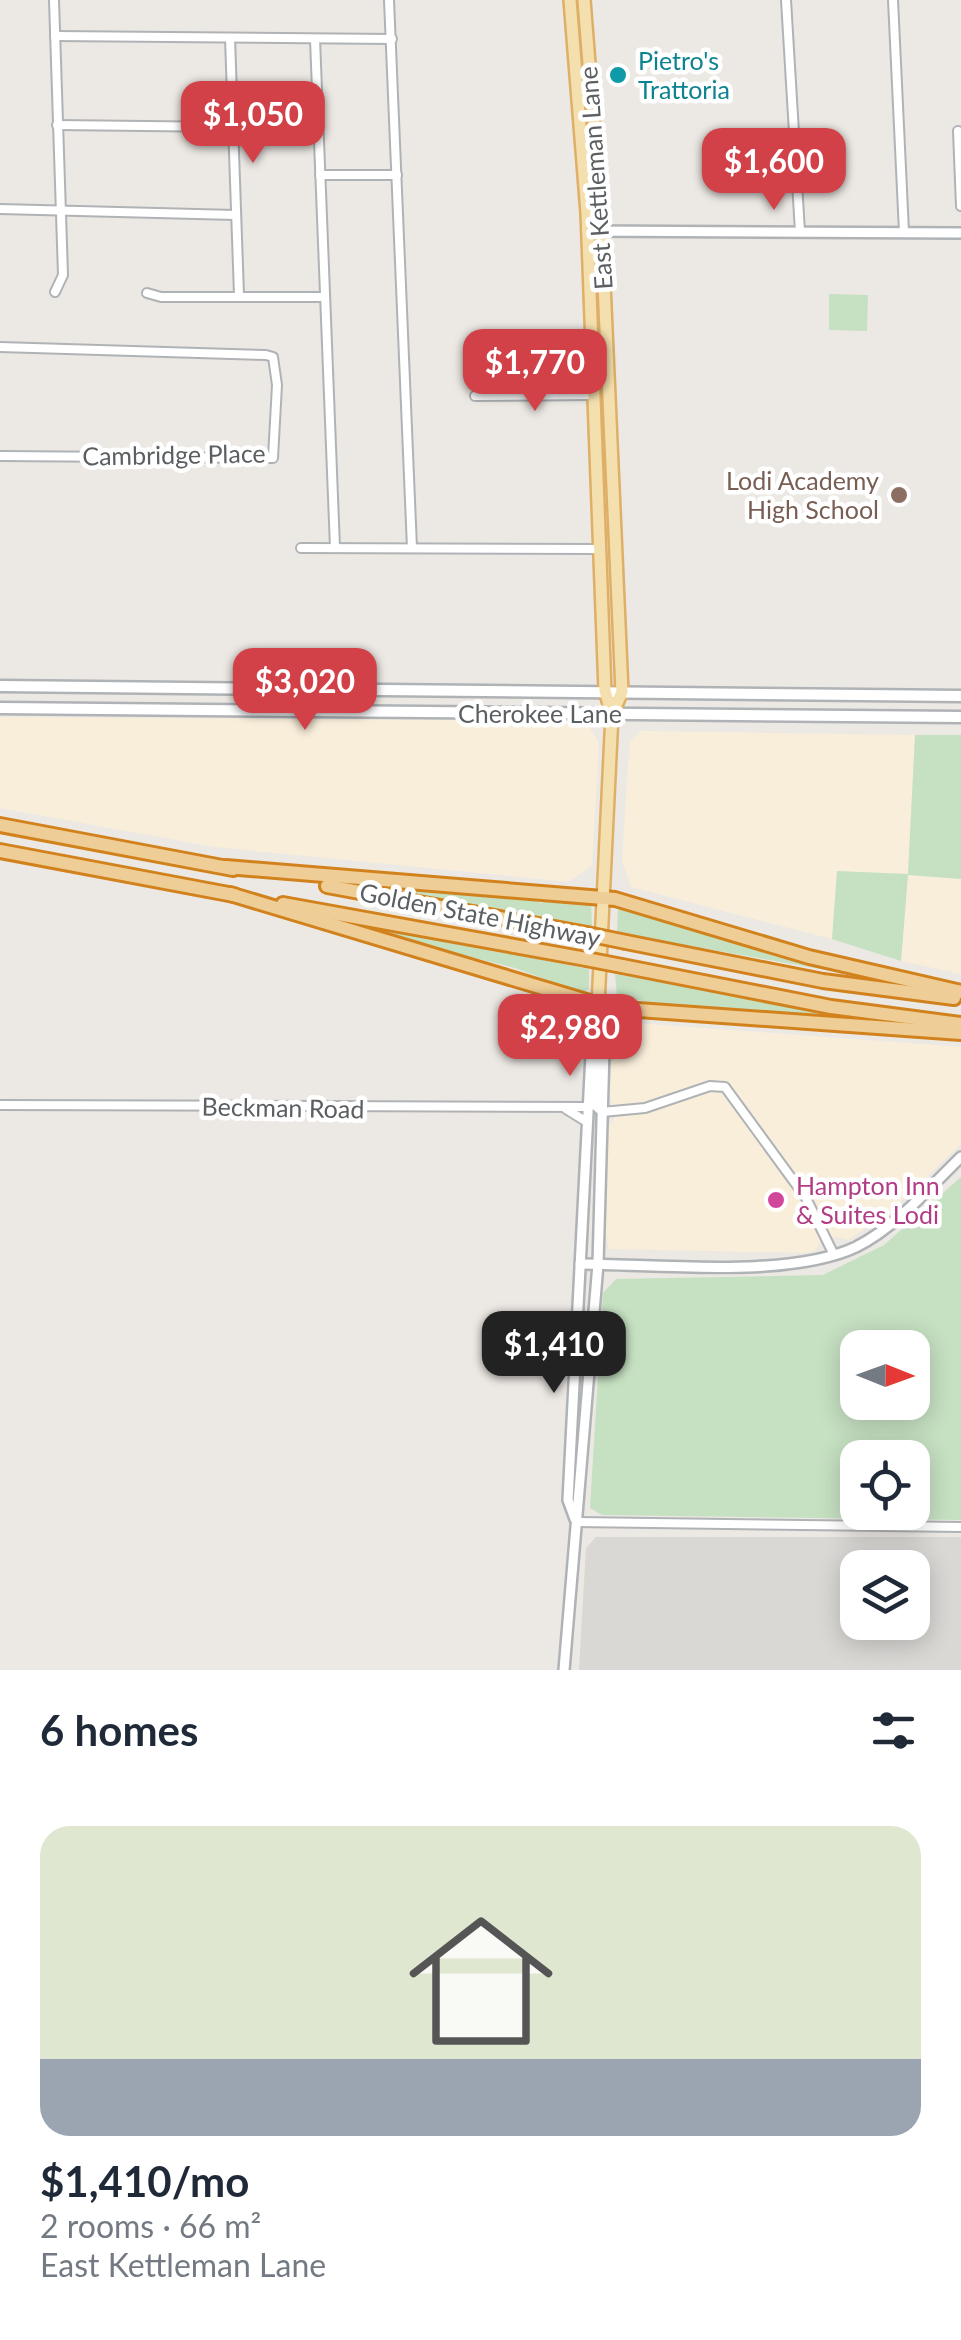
<!DOCTYPE html>
<html lang="en">
<head>
<meta charset="utf-8">
<style>
	:root { --surface:#fff; --page:#f2f2f3; --text:#1f2937; --muted:#747a83; --line:#e0e1e3; --accent:#d34148 }
	body { margin:0; font-family:Lato,sans-serif; background:var(--page); color:var(--text); height:100vh; display:flex; flex-direction:column; font-size:38px; white-space:nowrap }
	* { box-sizing:border-box; margin:0 }
	p { font-size:32px; color:var(--muted) }
	.icon { flex:none; width:55px; height:55px; fill:none; stroke:currentColor; stroke-width:2; stroke-linecap:round; stroke-linejoin:round }
	.map { position:relative; height:1670px; overflow:hidden }
	.details { display:flex; flex-direction:column; background:var(--surface); flex:1 }
	.details>* { flex:none }
	.needle { width:65px; rotate:91deg }
	.tools { position:absolute; left:840px; top:1330px; display:grid; gap:20px }
	.tools a { display:grid; place-items:center; width:90px; height:90px; border-radius:20px; background:var(--surface); box-shadow:0 5px 25px #0003; font-size:50px }
	.price { position:absolute; translate:-50% -85px; padding:0 22px; border-radius:20px; background:var(--accent); color:#fff; font-size:32px; line-height:65px; filter:drop-shadow(0 2px 5px #0008) }
	.price::after { content:''; position:absolute; left:50%; top:60px; width:30px; height:22px; margin-left:-15px; background:inherit; clip-path:polygon(0 0,100% 0,50% 100%) }
	.price.active { background:#222; color:#fff }
	ul { padding:0; list-style:none }
	li { display:grid; align-content:center; gap:20px; height:530px; padding:0 40px }
	li+li { border-top:2px solid var(--line) }
	li span { display:grid; place-items:center; height:310px; border-radius:30px; color:#555 }
	li>.icon { margin-inline-start:auto }
	span .icon { width:180px; height:180px; fill:#fffc; stroke-width:1 }
	li b { font-size:42px }
	h2 { display:flex; justify-content:space-between; align-items:center; height:120px; padding:0 40px; font-size:42px }
	.map>svg:first-child { display:block }
	.commercial { fill:#f9eeda }
	.industrial { fill:#dad8d5; fill-rule:evenodd }
	.green { fill:#c6e0c2; fill-rule:evenodd }
	.lines { fill:none; stroke-linecap:round; stroke-linejoin:round }
	.minor-casing { stroke:#b0b3b6; stroke-width:12 }
	.tertiary-casing { stroke:#b0b3b6; stroke-width:14 }
	.secondary-casing { stroke:#afb3b6; stroke-width:15 }
	.primary-casing { stroke:#dfaf68; stroke-width:16 }
	.motorway-casing { stroke:#d2821c; stroke-width:18 }
	.minor { stroke:#fff; stroke-width:8 }
	.tertiary { stroke:#fff; stroke-width:9 }
	.secondary { stroke:#fff; stroke-width:10 }
	.primary { stroke:#f4e0af; stroke-width:11 }
	.motorway { stroke:#efcd96; stroke-width:12 }
	.motorway-bridge-casing { stroke:#d2821c; stroke-width:18; stroke-linecap:butt }
	.motorway-bridge { stroke:#efcd96; stroke-width:12 }
	.culture-dot { fill:#0f9aa8; stroke:#fff; stroke-width:4 }
	.education-dot { fill:#8d6e63; stroke:#fff; stroke-width:4 }
	.hotel-dot { fill:#d1479c; stroke:#fff; stroke-width:4 }
	.labels { text-anchor:middle; stroke-width:9; stroke-linejoin:round; paint-order:stroke }
	.culture-label { font-size:25px; fill:#0d838f; stroke:#fff; text-anchor:start }
	.street-label { font-size:25px; fill:#5b5f61; stroke:#fff }
	.education-label { font-size:25px; fill:#785e54; stroke:#fff; text-anchor:end }
	.hotel-label { font-size:25px; fill:#b23c85; stroke:#fff; text-anchor:start }
</style>
</head>
<body>
<div class="map">
<svg width="961" height="1670" viewBox="0 0 961 1670">
	<rect width="100%" height="100%" fill="#ece8e3"/>
	<g class="commercial">
		<polygon points="0,717 577,721 588,725 599,742 592,866 568,882 530,878 214,847 0,808"/>
		<polygon points="641,731 915,735 908,874 961,879 961,974 901,961 908,875 837,871 832,939 631,887 622,860 628,766 630,742"/>
		<polygon points="621,1022 961,1047 961,1144 898,1204 849,1240 837,1237 820,1241 816,1250 805,1253 609,1249 604,1228 609,1126 614,1120 610,1093 613,1031"/>
	</g>
	<path class="industrial" d="M596 1537H961V1670H579L586 1548ZM858 1568H912V1622H858Z"/>
	<g class="green">
		<polygon points="829,294 868,295 867,331 829,330"/>
		<polygon points="915,735 961,735 961,879 908,875 901,961 832,939 837,871 908,874"/>
		<polygon points="405,886 514,896 542,903 549,899 591,903 592,927 405,892"/>
		<polygon points="625,908 845,968 843,973 617,933 618,910"/>
		<polygon points="368,927 589,969 589,989 582,993 515,968 367,931"/>
		<polygon points="615,974 887,1021 887,1023 664,1007 639,1000 631,1004 617,997"/>
		<path d="M961 1177V1520L602 1515 590 1508 603 1293 616 1279 823 1275 884 1245ZM858 1348H912V1402H858ZM858 1458H912V1512H858Z"/>
	</g>
	<g class="lines">
		<defs>
			<g id="minor">
				<polyline points="54,0 63,275 55,292"/>
				<polyline points="389,0 412,548"/>
				<polyline points="786,0 800,232"/>
				<polyline points="893,0 904,232"/>
				<polyline points="55,36 392,39"/>
				<polyline points="230,38 239,295"/>
				<polyline points="315,39 335,548"/>
				<polyline points="57,125 233,127"/>
				<polyline points="958,131 961,206"/>
				<polyline points="320,175 397,175"/>
				<polyline points="0,209 236,215"/>
				<polyline points="147,293 161,297 325,297"/>
				<polyline points="0,347 266,355 273,357 277,385 273,458 0,456"/>
				<polyline points="475,396 594,395"/>
				<polyline points="301,548 599,549"/>
				<polyline points="0,1105 588,1107"/>
				<polyline points="566,1109 587,1122"/>
				<polyline points="602,1112 645,1108 710,1086 725,1087 806,1198 834,1255"/>
				<polyline points="576,1522 961,1527"/>
			</g>
			<g id="tertiary">
				<polyline points="587,231 961,233"/>
				<polyline points="596,1045 595,1105 602,1111"/>
				<path d="M580 1264C656 1264 788 1279 856 1247 896 1227 929 1188 961 1157"/>
				<polyline points="575,1519 568,1500 593,1016 598,1005"/>
				<polyline points="564,1670 598,1264 605,1014 598,1005"/>
			</g>
			<g id="secondary">
				<polyline points="0,686 961,696"/>
				<polyline points="0,708 961,717"/>
			</g>
			<g id="primary">
				<polyline points="570,0 587,213 605,691 612,714 598,1005"/>
				<polyline points="584,0 601,215 622,692 612,714"/>
			</g>
			<g id="motorway">
				<polyline points="0,825 233,869"/>
				<polyline points="0,851 234,895"/>
				<polyline points="226,867 615,899 809,957 961,992"/>
				<polyline points="327,886 587,934"/>
				<polyline points="230,894 610,1008 961,1033"/>
				<polyline points="283,904 586,959"/>
				<polyline points="626,942 823,981 954,998"/>
				<polyline points="622,966 831,1007 961,1024"/>
			</g>
		</defs>
		<use href="#minor" class="minor-casing"/>
		<use href="#tertiary" class="tertiary-casing"/>
		<use href="#secondary" class="secondary-casing"/>
		<use href="#primary" class="primary-casing"/>
		<use href="#motorway" class="motorway-casing"/>
		<use href="#minor" class="minor"/>
		<use href="#tertiary" class="tertiary"/>
		<use href="#secondary" class="secondary"/>
		<use href="#primary" class="primary"/>
		<use href="#motorway" class="motorway"/>
		<defs>
			<g id="motorway-bridge">
				<polyline points="587,934 626,942"/>
				<polyline points="586,959 622,966"/>
			</g>
		</defs>
		<use href="#motorway-bridge" class="motorway-bridge-casing"/>
		<use href="#motorway-bridge" class="motorway-bridge"/>
	</g>
	<circle class="culture-dot" cx="618" cy="75" r="10"/>
	<circle class="education-dot" cx="899" cy="495" r="10"/>
	<circle class="hotel-dot" cx="776" cy="1200" r="10"/>
	<g class="labels">
		<g class="culture-label">
			<text x="638" y="70">Pietro's<tspan x="638" dy="29">Trattoria</tspan></text>
		</g>
		<g class="street-label">
			<text transform="translate(596 178) rotate(-94)" y="9">East Kettleman Lane</text>
			<text transform="translate(174 455) rotate(-1)" y="9">Cambridge Place</text>
			<text x="540" y="723">Cherokee Lane</text>
			<text transform="translate(480 915) rotate(11)" y="9">Golden State Highway</text>
			<text transform="translate(283 1108) rotate(1)" y="9">Beckman Road</text>
		</g>
		<g class="education-label">
			<text x="879" y="490">Lodi Academy<tspan x="879" dy="29">High School</tspan></text>
		</g>
		<g class="hotel-label">
			<text x="796" y="1195">Hampton Inn<tspan x="796" dy="29">&amp; Suites Lodi</tspan></text>
		</g>
	</g>
</svg>
<div class="tools">
<a><svg class="needle" viewBox="-14 -14 28 28"><path d="M0-13l5 13h-10z" fill="#e53935"/><path d="M0 13l5-13h-10z" fill="#747a83"/></svg></a>
<a><svg class="icon" aria-label="locate" viewBox="0 0 24 24"><circle cx="12" cy="12" r="6"/><path d="M12 2v4M12 18v4M2 12h4M18 12h4"/></svg></a>
<a><svg class="icon" aria-label="layers" viewBox="0 0 24 24"><path d="M12 4l9 5-9 5-9-5zM3 14l9 5 9-5"/></svg></a>
</div>
<b class="price" style="left:253px;top:166px">$1,050</b>
<b class="price" style="left:774px;top:213px">$1,600</b>
<b class="price" style="left:535px;top:414px">$1,770</b>
<b class="price" style="left:305px;top:733px">$3,020</b>
<b class="price" style="left:570px;top:1079px">$2,980</b>
<b class="price active" style="left:554px;top:1396px">$1,410</b>
</div>
<section class="details">
<h2>6 homes<svg class="icon" aria-label="filters" viewBox="0 0 24 24"><path d="M4 7h16M4 17h16"/><circle cx="9" cy="7" r="2"/><circle cx="15" cy="17" r="2"/></svg></h2>
<ul>
<li><span style="background:linear-gradient(#dfe7d0 75%,#9aa5b1 0)"><svg class="icon" aria-label="home" viewBox="0 0 24 24"><path d="M3 11l9-7 9 7M6 9v11h12V9"/></svg></span><div><b>$1,410/mo</b><p>2 rooms · 66 m²</p><p>East Kettleman Lane</p></div></li>
</ul>
</section>
</body>
</html>
